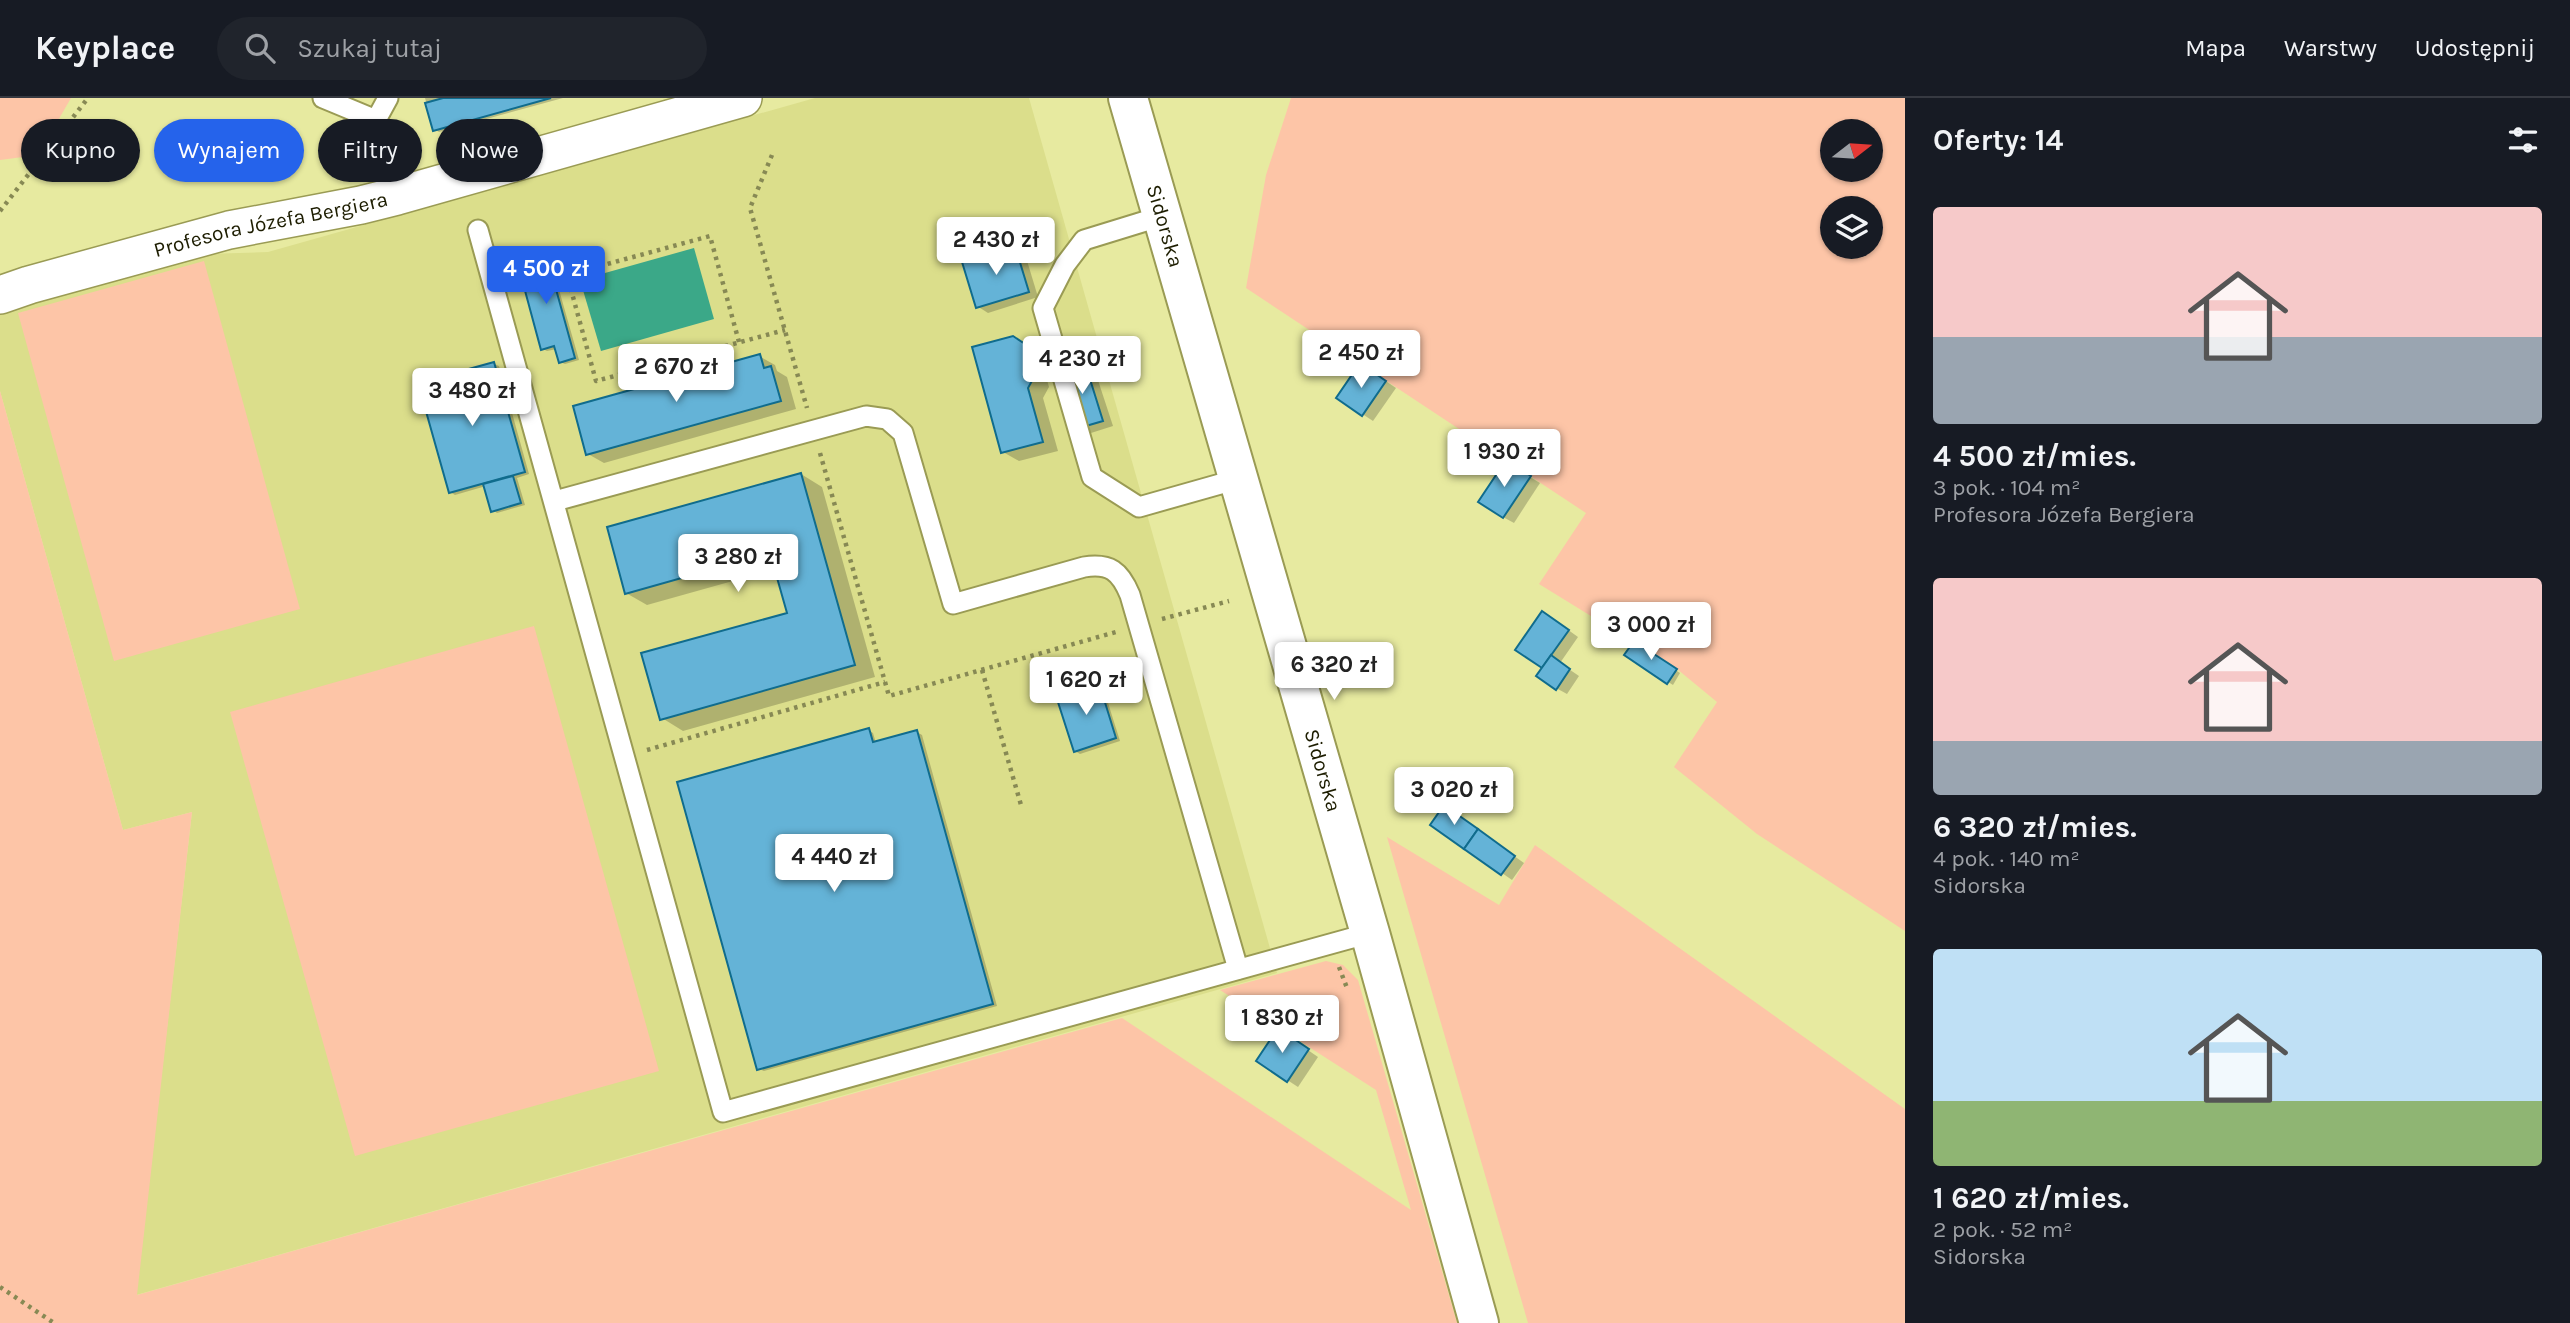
<!DOCTYPE html>
<html lang="pl">
<head>
<meta charset="utf-8">
<style>
	:root { --surface:#171b24; --page:#20242c; --text:#f1f3f6; --muted:#9ea1a6; --line:#363941; --accent:#2563eb }
	body { margin:0; font-family:Karla,sans-serif; background:var(--page); color:var(--text); height:100vh; display:flex; flex-direction:column; font-size:26px; white-space:nowrap }
	* { box-sizing:border-box; margin:0 }
	p { font-size:23px; color:var(--muted) }
	.icon { flex:none; width:38px; height:38px; fill:none; stroke:currentColor; stroke-width:2; stroke-linecap:round; stroke-linejoin:round }
	.map { position:relative; flex:1; overflow:hidden }
	.details { display:flex; flex-direction:column; background:var(--surface); width:665px }
	.details>* { flex:none }
	.top-card { position:absolute; left:21px; top:21px; width:665px; height:63px; display:flex; gap:14px }
	.needle { width:46px; rotate:73deg }
	.controls { position:absolute; left:1820px; top:21px; display:grid; gap:14px }
	.controls a { display:grid; place-items:center; width:63px; height:63px; border-radius:50%; background:var(--surface); box-shadow:0 2px 5px #0004; font-size:35px }
	.price { position:absolute; translate:-50% -60px; padding:0 16px; border-radius:7px; background:#fff; color:#222; font-size:23px; line-height:46px; filter:drop-shadow(0 2px 4px #0008) }
	.price::after { content:''; position:absolute; left:50%; top:42px; width:21px; height:16px; margin-left:-10px; background:inherit; clip-path:polygon(0 0,100% 0,50% 100%) }
	.price.current { background:var(--accent); color:#fff }
	ul { padding:0; list-style:none }
	li { display:grid; align-content:center; gap:14px; height:371px; padding:0 28px }
	li span { display:grid; place-items:center; height:217px; border-radius:7px; color:#555 }
	li>.icon { margin-inline-start:auto }
	span .icon { width:126px; height:126px; fill:#fffc; stroke-width:1 }
	li b { font-size:30px }
	h2 { display:flex; justify-content:space-between; align-items:center; height:84px; padding:0 28px; font-size:30px }
	.chip { padding:0 24px; border-radius:32px; background:var(--surface); box-shadow:0 2px 5px #0004; font-size:24px; line-height:63px }
	.chip.current { background:var(--accent); color:#fff }
	header { display:flex; align-items:center; gap:42px; box-sizing:border-box; height:98px; padding:0 35px; background:var(--surface); border-bottom:2px solid var(--line) }
	header strong { font-size:33px }
	nav { display:flex; gap:38px; margin-inline-start:auto; font-size:24px }
	.search { width:490px; height:63px; background:var(--page); display:flex; align-items:center; gap:18px; box-sizing:border-box; padding:0 24px; border-radius:38px; color:var(--muted); font-size:26px }
	main { display:flex; flex:1; min-height:0 }
	.map>svg:first-child { display:block }
	.built { fill:#dbde8b }
	.green { fill:#fdc5a7; fill-rule:evenodd }
	.water { fill:#3ba888 }
	.shadow { fill:#0003 }
	.building { fill:#64b3d7; stroke:#106c8d; stroke-width:2 }
	.lines { fill:none; stroke-linecap:round; stroke-linejoin:round }
	.lane-casing { stroke:#9a9b54; stroke-width:23 }
	.street-casing { stroke:#9a9b54; stroke-width:40 }
	.secondary-casing { stroke:#9a9b54; stroke-width:42 }
	.path { stroke:#878954; stroke-width:4.5; stroke-dasharray:3.5 5; stroke-linecap:butt }
	.lane { stroke:#fff; stroke-width:19 }
	.street { stroke:#fff; stroke-width:37 }
	.secondary { stroke:#fff; stroke-width:38 }
	.labels { text-anchor:middle; stroke-width:5; stroke-linejoin:round; paint-order:stroke }
	.street-label { font-size:21px; fill:#1d1d01; stroke:#fff }
</style>
</head>
<body>
<header>
<strong>Keyplace</strong>
<div class="search"><svg class="icon" aria-label="search" viewBox="0 0 24 24"><circle cx="10" cy="10" r="6"/><path d="M15 15l6 6"/></svg>Szukaj tutaj</div>
<nav><a>Mapa</a><a>Warstwy</a><a>Udostępnij</a></nav>
</header>
<main>
<div class="map">
<svg width="1905" height="1225" viewBox="0 0 1905 1225">
	<rect width="100%" height="100%" fill="#e7eaa0"/>
	<polygon class="built" points="815,0 1029,0 1277,875 136,1197 192,714 123,732 0,293 0,214 205,156 268,154"/>
	<g class="green">
		<polygon points="0,0 71,0 38,57 0,62"/>
		<path d="M1291 0H1905V833L1757 736 1674 669 1717 604 1677 571 1539 486 1586 415 1246 190 1266 77ZM1832 33H1871V72H1832ZM1832 110H1871V149H1832Z"/>
		<polygon points="204,163 300,511 114,563 18,215"/>
		<polygon points="0,293 123,732 192,714 137,1197 1122,920 1411,1112 1376,992 1220,892 1326,863 1343,867 1358,882 1457,1225 0,1225"/>
		<polygon points="534,528 659,973 355,1058 230,614"/>
		<polygon points="1387,739 1499,807 1535,747 1905,1011 1905,1225 1528,1225"/>
	</g>
	<polygon class="water" points="694,150 714,221 601,253 580,182"/>
	<g class="shadow">
		<polygon points="425,0 563,0 439,34 434,31"/>
		<polygon points="1015,150 1025,156 1038,199 988,215 977,208"/>
		<polygon points="546,157 550,160 579,262 565,266 560,264 557,251 547,253 543,251"/>
		<polygon points="1013,240 1040,257 1049,289 1043,300 1058,353 1019,363 1003,354"/>
		<polygon points="759,258 775,267 777,273 787,279 796,311 604,365 588,356"/>
		<polygon points="494,266 499,268 529,376 517,380 525,407 497,415 493,412 486,388 455,397 450,394"/>
		<polygon points="1085,267 1095,273 1113,328 1091,335 1081,329"/>
		<polygon points="1371,273 1396,290 1373,323 1338,300"/>
		<polygon points="1517,371 1540,385 1514,425 1503,419"/>
		<polygon points="801,376 822,389 875,579 683,633 662,620 789,516 776,471 647,507 626,495"/>
		<polygon points="1553,521 1578,539 1560,565 1579,578 1567,596 1556,590 1544,570"/>
		<polygon points="1634,545 1680,575 1673,587 1626,557"/>
		<polygon points="1099,587 1103,589 1120,643 1080,656 1075,653"/>
		<polygon points="868,632 873,635 876,645 917,634 922,637 997,908 764,973 759,971"/>
		<polygon points="1455,716 1524,765 1512,782 1433,727"/>
		<polygon points="1289,939 1318,959 1298,989 1258,963"/>
	</g>
	<g class="building">
		<polygon points="443,0 551,0 433,33 425,5"/>
		<polygon points="1015,148 1029,194 976,210 962,164"/>
		<polygon points="546,155 575,260 559,265 554,248 541,252 517,163"/>
		<polygon points="1013,238 1025,246 1034,279 1028,290 1043,344 1001,355 972,249"/>
		<polygon points="760,256 764,270 771,268 781,303 586,357 573,308"/>
		<polygon points="494,264 525,374 449,395 418,285"/>
		<polygon points="1085,265 1103,323 1079,330 1061,272"/>
		<polygon points="1360,265 1386,283 1362,318 1336,300"/>
		<polygon points="1506,362 1531,378 1503,420 1478,404"/>
		<polygon points="801,375 855,567 660,622 641,555 787,515 770,455 625,496 607,429"/>
		<polygon points="513,378 521,405 491,414 483,386"/>
		<polygon points="1542,513 1569,532 1542,570 1515,552"/>
		<polygon points="1634,543 1677,571 1667,586 1624,557"/>
		<polygon points="1551,557 1570,571 1556,592 1536,578"/>
		<polygon points="1099,585 1116,640 1074,654 1056,598"/>
		<polygon points="869,630 873,644 917,632 993,906 757,972 677,684"/>
		<polygon points="1444,707 1478,731 1464,751 1430,727"/>
		<polygon points="1478,731 1515,758 1501,777 1464,751"/>
		<polygon points="1278,930 1309,951 1287,984 1256,963"/>
	</g>
	<g class="lines">
		<defs>
			<g id="lane">
				<polyline points="323,0 376,22 388,0"/>
				<polyline points="376,22 397,98"/>
				<polyline points="1162,118 1084,142 1065,167 1043,210 1092,379 1139,409 1238,381"/>
				<polyline points="478,132 723,1014 1370,835"/>
				<path d="M555 403 866 318 887 321 903 335 953 506 1084 469C1110 465 1120 473 1130 497L1238 871"/>
			</g>
			<g id="street">
				<path id="s1" d="M0 197 29 187 229 132 361 107 397 98 743 0"/>
			</g>
			<g id="secondary">
				<path id="s2" d="M1128 0 1370 835 1479 1225"/>
			</g>
		</defs>
		<use href="#lane" class="lane-casing"/>
		<use href="#street" class="street-casing"/>
		<use href="#secondary" class="secondary-casing"/>
		<g class="path">
			<polyline points="772,57 750,110 807,310"/>
			<polyline points="0,113 88,0"/>
			<polyline points="739,244 710,138 567,177 596,283 785,232"/>
			<polyline points="820,355 889,598 1116,534"/>
			<polyline points="1162,521 1229,503"/>
			<polyline points="982,572 1021,707"/>
			<polyline points="647,652 885,584"/>
			<polyline points="1339,869 1347,890"/>
			<polyline points="0,1189 54,1225"/>
		</g>
		<use href="#lane" class="lane"/>
		<use href="#street" class="street"/>
		<use href="#secondary" class="secondary"/>
	</g>
	<g class="labels">
		<g class="street-label">
			<text dy="7" stroke="none"><textPath href="#s1" startOffset="280">Profesora Józefa Bergiera</textPath></text>
			<text dy="7" stroke="none"><textPath href="#s2" startOffset="133">Sidorska</textPath></text>
			<text dy="7" stroke="none"><textPath href="#s2" startOffset="700">Sidorska</textPath></text>
		</g>
	</g>
</svg>
<div class="controls">
<a><svg class="needle" viewBox="-14 -14 28 28"><path d="M0-13l5 13h-10z" fill="#e53935"/><path d="M0 13l5-13h-10z" fill="#9ea1a6"/></svg></a>
<a><svg class="icon" aria-label="layers" viewBox="0 0 24 24"><path d="M12 4l9 5-9 5-9-5zM3 14l9 5 9-5"/></svg></a>
</div>
<b class="price" style="left:996px;top:179px">2 430 zł</b>
<b class="price current" style="left:546px;top:208px">4 500 zł</b>
<b class="price" style="left:1361px;top:292px">2 450 zł</b>
<b class="price" style="left:1082px;top:298px">4 230 zł</b>
<b class="price" style="left:676px;top:306px">2 670 zł</b>
<b class="price" style="left:472px;top:330px">3 480 zł</b>
<b class="price" style="left:1504px;top:391px">1 930 zł</b>
<b class="price" style="left:738px;top:496px">3 280 zł</b>
<b class="price" style="left:1651px;top:564px">3 000 zł</b>
<b class="price" style="left:1334px;top:604px">6 320 zł</b>
<b class="price" style="left:1086px;top:619px">1 620 zł</b>
<b class="price" style="left:1454px;top:729px">3 020 zł</b>
<b class="price" style="left:834px;top:796px">4 440 zł</b>
<b class="price" style="left:1282px;top:957px">1 830 zł</b>
<div class="top-card">
<a class="chip">Kupno</a>
<a class="chip current">Wynajem</a>
<a class="chip">Filtry</a>
<a class="chip">Nowe</a>
</div>
</div>
<section class="details">
<h2>Oferty: 14<svg class="icon" aria-label="filters" viewBox="0 0 24 24"><path d="M4 7h16M4 17h16"/><circle cx="9" cy="7" r="2"/><circle cx="15" cy="17" r="2"/></svg></h2>
<ul>
<li><span style="background:linear-gradient(#f6c9c9 60%,#9aa5b1 0)"><svg class="icon" aria-label="home" viewBox="0 0 24 24"><path d="M3 11l9-7 9 7M6 9v11h12V9"/></svg></span><div><b>4 500 zł/mies.</b><p>3 pok. · 104 m²</p><p>Profesora Józefa Bergiera</p></div></li>
<li><span style="background:linear-gradient(#f6c9c9 75%,#9aa5b1 0)"><svg class="icon" aria-label="home" viewBox="0 0 24 24"><path d="M3 11l9-7 9 7M6 9v11h12V9"/></svg></span><div><b>6 320 zł/mies.</b><p>4 pok. · 140 m²</p><p>Sidorska</p></div></li>
<li><span style="background:linear-gradient(#bfe0f5 70%,#8fb573 0)"><svg class="icon" aria-label="home" viewBox="0 0 24 24"><path d="M3 11l9-7 9 7M6 9v11h12V9"/></svg></span><div><b>1 620 zł/mies.</b><p>2 pok. · 52 m²</p><p>Sidorska</p></div></li>
</ul>
</section>
</main>
</body>
</html>
